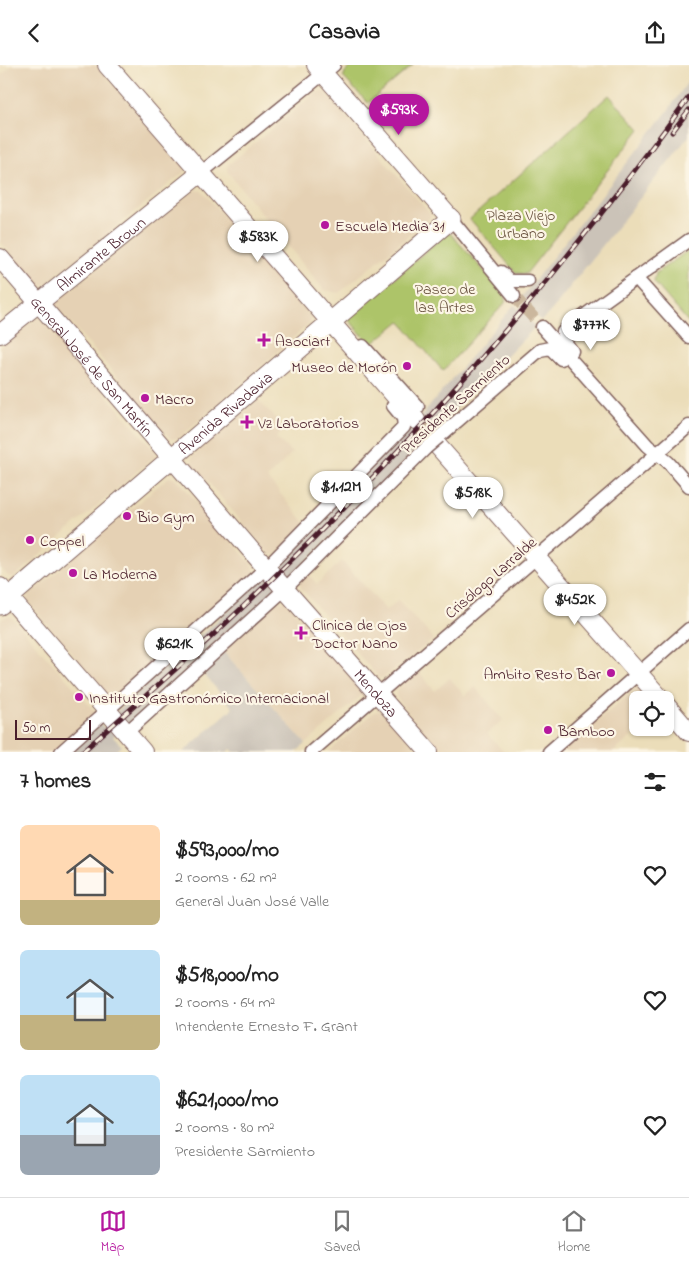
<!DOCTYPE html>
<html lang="en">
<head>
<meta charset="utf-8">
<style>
	:root { --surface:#fff; --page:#f6f6f6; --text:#222; --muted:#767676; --line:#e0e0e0; --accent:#b5179e }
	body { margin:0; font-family:"Indie Flower",sans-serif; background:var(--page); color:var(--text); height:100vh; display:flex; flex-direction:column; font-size:19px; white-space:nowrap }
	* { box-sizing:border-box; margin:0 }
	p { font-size:16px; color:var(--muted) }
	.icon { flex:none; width:28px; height:28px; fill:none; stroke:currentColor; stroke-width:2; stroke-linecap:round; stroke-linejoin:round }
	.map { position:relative; height:687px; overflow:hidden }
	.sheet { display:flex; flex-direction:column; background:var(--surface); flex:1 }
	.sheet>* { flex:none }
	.fabs { position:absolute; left:629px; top:626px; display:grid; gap:10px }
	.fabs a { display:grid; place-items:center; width:45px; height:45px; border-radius:8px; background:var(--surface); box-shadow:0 1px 4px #0004; font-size:25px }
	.scale { position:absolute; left:15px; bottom:12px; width:76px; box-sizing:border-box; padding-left:5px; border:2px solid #4a1f2b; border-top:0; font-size:14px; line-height:18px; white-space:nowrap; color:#4a1f2b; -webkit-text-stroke:4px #fcf5e5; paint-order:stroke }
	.price { position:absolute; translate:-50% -42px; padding:0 11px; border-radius:18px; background:#fff; color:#222; font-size:16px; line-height:32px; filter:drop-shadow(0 1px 2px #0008) }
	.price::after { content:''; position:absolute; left:50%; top:30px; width:15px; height:11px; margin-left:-8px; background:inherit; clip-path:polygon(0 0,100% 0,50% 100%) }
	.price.current { background:var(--accent); color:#fff }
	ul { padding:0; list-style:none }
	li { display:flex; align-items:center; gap:15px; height:125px; padding:0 20px }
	li span { display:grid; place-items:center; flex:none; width:140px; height:100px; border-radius:8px; color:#555 }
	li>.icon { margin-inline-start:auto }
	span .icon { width:60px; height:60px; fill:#fffc; stroke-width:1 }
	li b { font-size:21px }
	h2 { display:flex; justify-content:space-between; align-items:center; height:60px; padding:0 20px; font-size:21px }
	header { display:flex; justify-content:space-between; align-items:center; height:65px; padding:0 20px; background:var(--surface); font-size:22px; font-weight:700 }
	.tabs { display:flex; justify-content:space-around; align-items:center; height:70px; border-top:1px solid var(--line); background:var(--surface); font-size:14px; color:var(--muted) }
	.tabs a { display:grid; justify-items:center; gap:2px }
	.tabs .current { color:var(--accent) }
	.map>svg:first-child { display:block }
	.built { fill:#e5d1b4 }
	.industrial { fill:#cbc3b8 }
	.green { fill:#adc469; stroke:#7c724a }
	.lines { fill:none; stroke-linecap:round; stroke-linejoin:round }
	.street-tunnel { stroke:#cbb79d; stroke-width:12; stroke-dasharray:12 6; stroke-linecap:butt }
	.secondary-tunnel { stroke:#cbb79d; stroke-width:18; stroke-dasharray:18 9; stroke-linecap:butt }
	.street-casing { stroke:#82625d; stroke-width:15 }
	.secondary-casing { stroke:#82625d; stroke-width:20 }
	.primary-casing { stroke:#82625d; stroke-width:21 }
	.street { stroke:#fff; stroke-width:12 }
	.secondary { stroke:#fff; stroke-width:18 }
	.primary { stroke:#fff; stroke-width:19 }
	.rail-casing { stroke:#4a1f2b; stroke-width:5 }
	.rail { stroke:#fcf5e5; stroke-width:3; stroke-dasharray:9; stroke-linecap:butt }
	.street-bridge-casing { stroke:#82625d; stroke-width:15; stroke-linecap:butt }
	.street-bridge { stroke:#fff; stroke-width:12 }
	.poi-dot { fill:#b5179e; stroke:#fcf5e5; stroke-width:2 }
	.labels { text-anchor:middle; stroke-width:4.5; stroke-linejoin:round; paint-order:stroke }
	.park-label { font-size:16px; fill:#68513e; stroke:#fcf5e5 }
	.poi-label { font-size:16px; fill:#4a1f2b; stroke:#fcf5e5; text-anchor:start }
	.street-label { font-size:16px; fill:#4a1f2b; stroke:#fcf5e5 }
</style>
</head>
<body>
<header><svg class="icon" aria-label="back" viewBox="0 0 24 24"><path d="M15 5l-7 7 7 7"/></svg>Casavia<svg class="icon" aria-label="share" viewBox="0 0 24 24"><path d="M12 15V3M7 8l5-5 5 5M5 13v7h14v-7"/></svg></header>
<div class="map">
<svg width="689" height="687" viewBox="0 0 689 687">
	<rect width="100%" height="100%" fill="#fcf5e5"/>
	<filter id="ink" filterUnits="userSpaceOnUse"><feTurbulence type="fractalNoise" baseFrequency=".02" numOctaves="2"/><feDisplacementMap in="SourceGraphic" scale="10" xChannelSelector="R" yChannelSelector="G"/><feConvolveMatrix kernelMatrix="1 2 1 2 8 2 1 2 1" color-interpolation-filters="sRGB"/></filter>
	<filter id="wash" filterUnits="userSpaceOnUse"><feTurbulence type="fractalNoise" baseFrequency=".0096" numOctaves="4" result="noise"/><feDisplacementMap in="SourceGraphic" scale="20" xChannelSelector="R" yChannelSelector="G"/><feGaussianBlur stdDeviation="1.12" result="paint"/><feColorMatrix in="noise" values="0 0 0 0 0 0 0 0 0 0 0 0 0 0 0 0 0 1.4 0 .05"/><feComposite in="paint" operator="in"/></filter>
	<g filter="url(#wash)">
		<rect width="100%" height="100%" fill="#ebddb9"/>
		<g class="built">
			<polygon points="13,0 96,0 184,100 185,106 44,220 39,220 0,176 0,11"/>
			<polygon points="317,27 325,27 431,150 429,154 339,228 324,225 227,106 228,100"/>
			<polygon points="195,125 202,126 311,252 310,258 179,373 171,374 56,241 56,237"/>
			<polygon points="37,253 40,254 155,386 155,391 14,512 8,511 0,502 0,283"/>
			<polygon points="258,335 285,363 276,373 292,388 267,413 306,459 275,490 270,490 192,398 192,392"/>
			<polygon points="169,412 177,414 254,502 254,509 111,634 27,535 27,532"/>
			<polygon points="342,496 386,545 398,535 434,574 384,612 379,613 301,523 299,517 308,509 317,519"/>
			<polygon points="278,537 286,537 363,623 362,630 306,679 223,586"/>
			<polygon points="5,552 11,552 94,645 95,650 53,687 0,687 0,556"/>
			<polygon points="418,606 435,626 450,613 465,631 475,622 503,655 487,669 504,687 440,687 396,632 396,626"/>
			<polygon points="639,621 652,635 638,635 638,662 641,663 614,687 561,687"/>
			<polygon points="381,645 419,687 329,687 374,647"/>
		</g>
		<g class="industrial">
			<polygon points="689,15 689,71 551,246 541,256 535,249 530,255 535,262 361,442 293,509 136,655 113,672 122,681 115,687 67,687 100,658 104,663 118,649 116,647 257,519 423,349 514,240 519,244 525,237 521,233 667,47"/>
			<polygon points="223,586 306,679 296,687 234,687 231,684 227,687 183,687 233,643 201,606"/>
		</g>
		<g class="green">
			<polygon points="353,0 413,0 368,38 343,12 346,6"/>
			<polygon points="609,30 640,64 526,209 516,208 470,154"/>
			<polygon points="450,168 506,230 505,238 443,306 400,256 371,280 348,254 443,171"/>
			<polygon points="689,185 689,258 654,217 656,208"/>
		</g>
	</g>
	<g filter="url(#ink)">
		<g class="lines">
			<polyline class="street-tunnel" points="514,231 542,262"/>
			<polyline class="secondary-tunnel" points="416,355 437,380"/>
			<defs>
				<g id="street">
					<polyline points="202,107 334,0"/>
					<polyline points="451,154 514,231"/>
					<polyline points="501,207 510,216 528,216"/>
					<polyline points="636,213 689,272"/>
					<polyline points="542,262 648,381 668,397 689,421"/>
					<polyline points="363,281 418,342"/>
					<polyline points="572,286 565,277 563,267 567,263 689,175"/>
					<polyline points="439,372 540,285 550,283 561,294"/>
					<polyline points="126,668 285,524 426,383"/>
					<polyline points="61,687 267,502 404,362 403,353 393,341"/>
					<polyline points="311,687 689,361"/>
					<polyline points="549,687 689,564"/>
				</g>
				<g id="secondary">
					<polyline points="107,0 416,355"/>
					<polyline points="316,0 451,154"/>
					<path id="s1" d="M0 193 274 512 429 687"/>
					<path id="s2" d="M0 269 202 107"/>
					<polyline points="437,380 662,635"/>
					<polyline points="0,522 143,687"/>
					<polyline points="665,639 689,667"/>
				</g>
				<g id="primary">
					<path id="s3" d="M0 540 451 154"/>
				</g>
			</defs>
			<use href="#street" class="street-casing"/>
			<use href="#secondary" class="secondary-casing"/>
			<use href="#primary" class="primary-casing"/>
			<use href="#street" class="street"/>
			<use href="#secondary" class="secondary"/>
			<use href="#primary" class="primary"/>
			<defs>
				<g id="rail">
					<polyline points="672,67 689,45"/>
					<path d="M82 687C147 630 213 572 275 511 427 364 565 203 689 32"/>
				</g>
			</defs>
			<use href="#rail" class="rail-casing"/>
			<use href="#rail" class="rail"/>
			<defs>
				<polyline id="street-bridge" points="426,383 439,372"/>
			</defs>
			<use href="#street-bridge" class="street-bridge-casing"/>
			<use href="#street-bridge" class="street-bridge"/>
		</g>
	</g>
	<g class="poi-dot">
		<circle cx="325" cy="160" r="5"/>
		<path d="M261.5 267.5h5v5h5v5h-5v5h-5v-5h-5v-5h5z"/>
		<circle cx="407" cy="301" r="5"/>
		<circle cx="145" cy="333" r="5"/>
		<path d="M244.5 349.5h5v5h5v5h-5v5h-5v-5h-5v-5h5z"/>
		<circle cx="127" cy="451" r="5"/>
		<circle cx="30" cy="475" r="5"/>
		<circle cx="73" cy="508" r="5"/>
		<path d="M298.5 560.5h5v5h5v5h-5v5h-5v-5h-5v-5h5z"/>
		<circle cx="611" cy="608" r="5"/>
		<circle cx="79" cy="632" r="5"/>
		<circle cx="548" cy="665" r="5"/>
	</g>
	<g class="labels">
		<g class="park-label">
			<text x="521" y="155">Plaza Viejo<tspan x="521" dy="18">Urbano</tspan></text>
			<text x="445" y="229">Paseo de<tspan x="445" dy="18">las Artes</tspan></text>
		</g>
		<g class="poi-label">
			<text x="335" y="166">Escuela Media 31</text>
			<text x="275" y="281">Asociart</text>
			<text x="397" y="307" text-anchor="end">Museo de Morón</text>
			<text x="155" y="339">Macro</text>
			<text x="258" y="363">Vz Laboratorios</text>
			<text x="137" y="457">Bio Gym</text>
			<text x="40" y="481">Coppel</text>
			<text x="83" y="514">La Moderna</text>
			<text x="312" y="565">Clinica de Ojos<tspan x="312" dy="18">Doctor Nano</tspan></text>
			<text x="601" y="614" text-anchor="end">Ambito Resto Bar</text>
			<text x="89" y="638">Instituto Gastronómico Internacional</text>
			<text x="558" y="671">Bamboo</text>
		</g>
		<g class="street-label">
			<text dy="6" stroke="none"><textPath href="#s2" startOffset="129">Almirante Brown</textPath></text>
			<text dy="6" stroke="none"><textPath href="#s1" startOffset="142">General José de San Martín</textPath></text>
			<text transform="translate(455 338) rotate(-42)" y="6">Presidente Sarmiento</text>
			<text dy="6" stroke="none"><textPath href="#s3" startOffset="296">Avenida Rivadavia</textPath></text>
			<text transform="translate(490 512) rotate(-41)" y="6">Crisólogo Larralde</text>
			<text dy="6" stroke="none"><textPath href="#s1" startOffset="575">Mendoza</textPath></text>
		</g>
	</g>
</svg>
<div class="fabs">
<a><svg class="icon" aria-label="locate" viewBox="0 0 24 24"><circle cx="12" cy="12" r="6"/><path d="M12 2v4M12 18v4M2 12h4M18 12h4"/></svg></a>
</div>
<div class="scale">50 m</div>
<b class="price current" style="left:399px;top:71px">$593K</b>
<b class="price" style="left:258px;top:198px">$583K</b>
<b class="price" style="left:591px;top:286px">$777K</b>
<b class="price" style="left:341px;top:448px">$1.12M</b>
<b class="price" style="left:473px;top:454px">$518K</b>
<b class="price" style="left:575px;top:561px">$452K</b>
<b class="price" style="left:174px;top:605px">$621K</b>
</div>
<section class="sheet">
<h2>7 homes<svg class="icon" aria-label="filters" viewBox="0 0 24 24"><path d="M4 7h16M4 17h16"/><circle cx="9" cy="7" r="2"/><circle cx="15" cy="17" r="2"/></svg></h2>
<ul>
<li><span style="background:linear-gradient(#ffd9b3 75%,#c2b280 0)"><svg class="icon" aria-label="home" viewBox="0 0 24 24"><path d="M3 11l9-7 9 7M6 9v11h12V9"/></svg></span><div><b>$593,000/mo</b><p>2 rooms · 62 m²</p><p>General Juan José Valle</p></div><svg class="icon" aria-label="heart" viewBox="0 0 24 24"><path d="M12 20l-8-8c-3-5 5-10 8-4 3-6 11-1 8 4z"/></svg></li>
<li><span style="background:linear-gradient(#bfe0f5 65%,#c2b280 0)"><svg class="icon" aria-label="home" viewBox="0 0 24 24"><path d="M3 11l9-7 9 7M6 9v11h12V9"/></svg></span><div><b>$518,000/mo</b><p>2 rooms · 64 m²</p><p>Intendente Ernesto F. Grant</p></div><svg class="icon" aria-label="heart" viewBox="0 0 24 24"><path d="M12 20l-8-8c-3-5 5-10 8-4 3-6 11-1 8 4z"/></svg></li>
<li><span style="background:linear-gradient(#bfe0f5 60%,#9aa5b1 0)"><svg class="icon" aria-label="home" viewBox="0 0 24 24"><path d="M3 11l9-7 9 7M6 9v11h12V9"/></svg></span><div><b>$621,000/mo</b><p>2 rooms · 80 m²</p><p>Presidente Sarmiento</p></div><svg class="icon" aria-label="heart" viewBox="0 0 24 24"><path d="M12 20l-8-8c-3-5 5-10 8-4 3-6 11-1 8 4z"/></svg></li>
</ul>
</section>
<nav class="tabs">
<a class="current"><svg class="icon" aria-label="map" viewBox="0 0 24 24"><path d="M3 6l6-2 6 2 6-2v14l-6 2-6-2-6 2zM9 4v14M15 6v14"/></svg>Map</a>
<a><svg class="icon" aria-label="saved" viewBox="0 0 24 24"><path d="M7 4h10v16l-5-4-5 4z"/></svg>Saved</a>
<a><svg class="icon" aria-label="home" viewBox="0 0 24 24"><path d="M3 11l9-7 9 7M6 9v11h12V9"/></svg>Home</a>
</nav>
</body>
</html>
